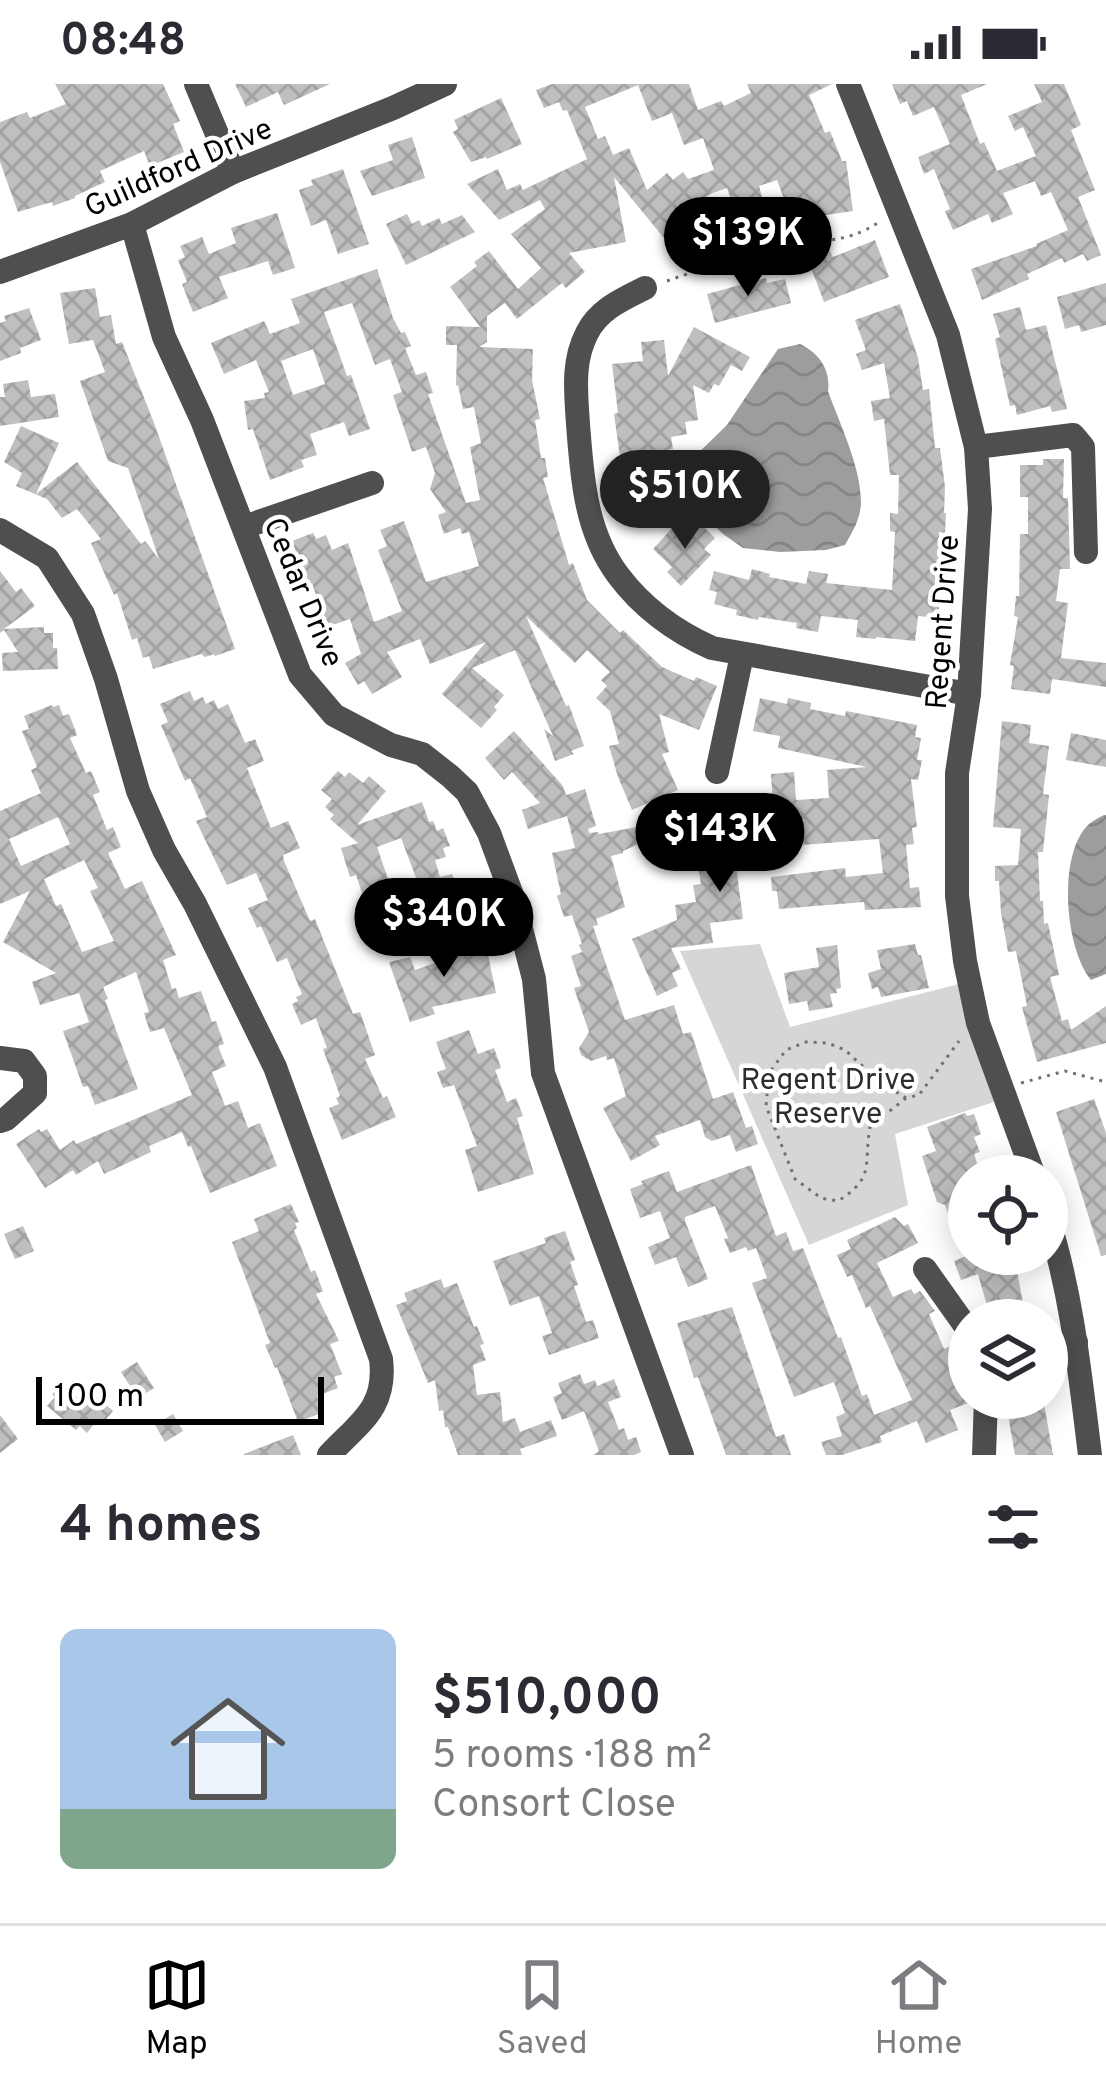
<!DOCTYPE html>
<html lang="en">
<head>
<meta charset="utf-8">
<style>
	:root { --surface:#fff; --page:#f7f7f7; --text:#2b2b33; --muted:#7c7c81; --line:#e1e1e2; --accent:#000 }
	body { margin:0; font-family:Overpass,sans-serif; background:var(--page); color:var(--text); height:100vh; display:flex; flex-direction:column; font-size:45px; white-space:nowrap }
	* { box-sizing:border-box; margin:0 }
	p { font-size:39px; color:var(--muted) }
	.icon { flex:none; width:66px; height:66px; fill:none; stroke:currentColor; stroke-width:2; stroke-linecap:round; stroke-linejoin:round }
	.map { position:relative; height:1371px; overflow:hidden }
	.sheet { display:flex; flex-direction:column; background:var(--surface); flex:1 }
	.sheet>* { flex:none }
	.tools { position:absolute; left:948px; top:1071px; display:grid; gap:24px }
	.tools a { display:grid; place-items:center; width:120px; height:120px; border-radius:50%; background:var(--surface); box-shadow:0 6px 30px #0003; font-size:60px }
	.scale { position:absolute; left:36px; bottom:30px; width:288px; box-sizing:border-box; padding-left:12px; border:6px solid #000; border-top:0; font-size:33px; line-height:42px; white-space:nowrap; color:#000; -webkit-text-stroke:9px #fff; paint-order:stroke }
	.price { position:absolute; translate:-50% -102px; padding:0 27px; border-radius:42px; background:var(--accent); color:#fff; font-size:39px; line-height:78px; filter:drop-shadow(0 3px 6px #0008) }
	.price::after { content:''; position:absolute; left:50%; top:72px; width:36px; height:27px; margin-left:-18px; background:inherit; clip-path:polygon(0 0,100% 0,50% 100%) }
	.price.current { background:#222; color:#fff }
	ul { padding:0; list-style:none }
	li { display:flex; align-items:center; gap:36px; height:300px; padding:0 60px }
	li+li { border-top:3px solid var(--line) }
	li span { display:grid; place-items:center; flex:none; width:336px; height:240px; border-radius:18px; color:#555 }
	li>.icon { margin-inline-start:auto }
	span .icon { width:144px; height:144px; fill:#fffc; stroke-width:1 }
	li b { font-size:51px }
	h2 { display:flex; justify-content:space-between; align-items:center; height:144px; padding:0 60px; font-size:51px }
	.status { display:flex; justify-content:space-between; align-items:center; height:84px; padding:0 60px; background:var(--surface); direction:ltr }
	.status svg { height:33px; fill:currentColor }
	.menu { display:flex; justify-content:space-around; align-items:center; height:168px; border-top:3px solid var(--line); background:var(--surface); font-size:33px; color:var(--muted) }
	.menu a { display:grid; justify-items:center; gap:6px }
	.menu .current { color:var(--accent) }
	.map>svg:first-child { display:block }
	.green { fill:#d6d6d6 }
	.water { fill:url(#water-waves) }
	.building { fill:url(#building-cross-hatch); fill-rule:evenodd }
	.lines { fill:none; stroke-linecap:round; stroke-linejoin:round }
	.path { stroke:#717171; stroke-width:3; stroke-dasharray:3 6; stroke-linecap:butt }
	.minor { stroke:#4f4f4f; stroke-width:24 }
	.labels { text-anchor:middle; stroke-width:9; stroke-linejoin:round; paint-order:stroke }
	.street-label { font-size:30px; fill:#000; stroke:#fff }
	.park-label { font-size:30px; fill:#2d2d2d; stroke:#fff }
</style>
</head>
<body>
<div class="status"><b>08:48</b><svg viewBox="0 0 49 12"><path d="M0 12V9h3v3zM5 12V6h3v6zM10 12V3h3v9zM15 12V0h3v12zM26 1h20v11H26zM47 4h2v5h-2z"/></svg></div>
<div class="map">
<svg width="1106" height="1371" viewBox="0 0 1106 1371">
	<defs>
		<pattern id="water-waves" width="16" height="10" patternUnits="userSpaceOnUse" patternTransform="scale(3)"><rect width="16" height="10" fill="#9d9d9d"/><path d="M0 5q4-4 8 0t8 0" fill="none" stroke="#858585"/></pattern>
		<pattern id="building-cross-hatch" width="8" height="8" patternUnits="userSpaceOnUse" patternTransform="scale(3)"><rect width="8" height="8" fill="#bfbfbf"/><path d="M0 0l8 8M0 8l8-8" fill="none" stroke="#a2a2a2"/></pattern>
	</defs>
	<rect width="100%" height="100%" fill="#fff"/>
	<polygon class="green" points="760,860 790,943 959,900 994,1018 895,1050 908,1121 809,1161 680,867"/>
	<g class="water">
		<path d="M800 260C819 269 831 286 828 307 840 341 860 380 861 417 861 434 853 447 845 461L826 466 780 468 743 464 723 450 704 432 693 413 686 394 689 378 727 341 778 265Z"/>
		<path d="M1104 731H1106V890L1091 896C1065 865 1057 772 1088 741 1092 737 1098 734 1104 731Z"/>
	</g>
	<g class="building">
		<polygon points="55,0 163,0 180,37 173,40 184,68 150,82 144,67 100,87 105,98 75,112 75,114 53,122 52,118 18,128 0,78 0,38 27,28 30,34 66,20"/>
		<polygon points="235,0 330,0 284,21 278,8 246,23"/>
		<path d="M552 0H689L698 26 721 17 724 22 751 9 747 0H832L809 11 825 49 830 47 842 77H846L853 127 792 136 777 96 759 102 769 138 742 147 727 104 710 110 680 135 687 143 668 159 614 93 626 158 569 169 585 188 566 204 562 199 517 235 505 219 487 232V258L479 263 533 265 532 296 540 335 535 336 541 374H545L548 393 543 394 569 481 573 479 587 516 620 549 623 546 662 583 694 597 696 593 717 602 699 646 659 630 669 668 662 670 678 706 632 726 618 693 609 662 619 660 610 627 596 614 607 602 601 596 610 588 587 566 575 579 526 532 566 622 569 621 584 662 571 667 574 670 555 677 544 645 553 652 515 566 472 584 504 611 494 623 497 626 481 644 442 610 486 558 430 580 420 555 387 568 402 593 372 610 364 597 358 601 345 579 361 570 350 535 327 543 312 499 308 501 292 457 313 449 316 455 326 451 332 466 348 459 374 538 402 527 378 466 387 462 380 446 404 437 426 498 479 482 469 448 462 450 460 444 444 450 438 431 446 428 430 405 435 389 426 363 412 368 393 311 402 308 390 275 375 281 352 219 324 228 347 292 351 291 370 345 349 352 344 338 310 350 317 371 301 376 304 383 270 396 253 345 248 346 244 317 265 314 264 309 269 308 256 276 224 290 211 259 264 237 270 250 300 239 291 215 377 185 393 234 401 249 405 248 411 262 405 264 416 291 426 288 433 309 428 310 466 419 480 416 470 363 481 359 474 323 463 325 458 301 456 302 457 261H446V242L480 243 450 203 477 182 474 178 489 167 518 205 541 184 511 150 545 125 540 116 499 136 467 100 498 85 507 106 520 100 523 106 587 75 567 26 563 27 559 18 544 24 536 6ZM638 1 652 37 672 29 684 61 703 54 714 86 688 95 683 88 673 96 667 89 647 106 629 64 613 71 605 52 598 55 585 23ZM313 265 325 300 293 311 281 277Z"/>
		<polygon points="892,0 987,0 961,11 980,60 984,58 997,87 1036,72 1023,43 1015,47 1008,32 1042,18 1034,0 1064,0 1081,41 1071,46 1095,106 1078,113 1101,171 1087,177 1083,170 1064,179 1062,174 1027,190 1029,195 982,216 971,185 1037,162 1036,160 1068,146 1051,108 1041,112 1035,97 1003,109 1013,130 992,139 988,130 953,146 945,127 950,125 934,85 924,90 918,73 950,60 934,23 913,32 907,17 900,20"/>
		<polygon points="501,14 522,60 487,75 486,73 471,78 453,48 458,45 454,36"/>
		<polygon points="412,53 425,94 372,112 360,87 393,76 388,61"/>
		<polygon points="343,85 369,160 338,170 326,136 311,142 299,106 313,101 311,96"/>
		<polygon points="277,129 295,184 273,191 268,177 219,193 228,214 193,228 182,200 187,198 178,176 185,173 180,162 202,153 209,170 236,159 231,144"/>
		<polygon points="407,130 412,140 419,136 422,142 439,134 442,140 462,131 475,148 406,181 386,140"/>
		<polygon points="875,156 889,193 824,218 808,176 830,167 833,173"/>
		<polygon points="766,194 767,199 785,195 791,219 715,239 707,210"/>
		<polygon points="1106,199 1106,241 1081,248 1079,241 1065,245 1057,213"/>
		<polygon points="95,204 100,233 111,231 116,260 122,258 154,339 235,565 215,572 214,570 205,573 201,570 153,585 149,572 143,574 137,554 132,556 117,509 114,511 91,459 101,455 77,425 62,434 47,415 16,402 22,389 4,378 21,342 59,359 36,410 77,378 141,460 145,457 159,475 128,384 108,377 80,297 105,288 93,256 69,260 60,209"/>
		<polygon points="900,220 918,274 923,306 929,305 935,364 940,364 945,403 944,429 946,429 945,449 939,448 939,534 918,532 915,557 876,553 876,555 856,553 858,536 821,532 818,548 796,544 797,539 759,533 758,536 736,531 737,526 714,520 717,508 709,506 714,487 749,496 752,485 770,490 769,493 806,500 809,487 828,490 826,499 892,506 895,448 890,447 890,429 898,430 899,391 890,391 884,335 874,337 871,317 890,314 884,279 862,286 856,270 866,266 855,236"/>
		<polygon points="1020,223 1026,246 1046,241 1067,325 1052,328 1050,322 1017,331 1015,321 1010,322 995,255 1000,253 993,230"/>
		<polygon points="29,224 41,256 20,264 21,269 0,277 0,239 6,237 4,232"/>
		<polygon points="694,243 750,273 742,287 731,281 719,302 714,300 709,309 693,301 698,336 685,338 687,350 671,353 673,365 659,367 674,432 634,442 623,394 614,330 618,329 612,280 643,277 641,258 664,256 668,292"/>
		<polygon points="28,296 31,313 55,310 59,333 0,342 0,313 5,313 3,300"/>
		<polygon points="1043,375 1064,375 1063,414 1068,414 1070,485 1060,485 1056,517 1068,519 1061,574 1106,579 1106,603 1052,595 1050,610 1011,605 1014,582 1010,581 1018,533 1014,532 1016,512 1019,512 1020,450 1028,450 1028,413 1020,413 1020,381 1043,381"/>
		<polygon points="700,439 715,454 704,465 711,471 681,502 667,488 672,483 653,465 676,440 681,460"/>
		<polygon points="0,487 16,508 21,504 35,522 4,545 44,543 44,549 53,549 53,564 57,564 58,585 3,587 2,569 18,568 4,546 0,549"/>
		<polygon points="190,607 194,617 203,613 206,620 214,616 218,625 228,620 245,659 255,655 264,677 247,684 271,744 288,737 300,764 283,771 284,777 310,837 315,835 353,930 360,928 375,971 365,975 383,1014 387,1012 396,1033 342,1056 329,1024 339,1020 336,1014 340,1012 323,965 327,964 316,934 301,941 292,920 298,917 296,913 302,910 287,874 277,878 261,842 257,844 248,824 268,816 256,789 227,801 196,737 207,733 190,694 185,697 161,641 168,638 160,620"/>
		<polygon points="760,614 787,620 788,614 811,619 810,625 845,632 846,627 917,641 915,653 921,654 917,676 922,676 918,696 911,695 917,743 912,744 914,760 906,761 910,804 919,803 921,823 865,826 864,818 779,825 777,807 772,807 771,793 845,784 846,793 883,789 879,755 776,763 776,755 740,758 743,773 735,774 743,835 710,839 713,859 671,864 681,885 672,889 678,902 657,912 632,855 677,836 675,821 696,818 693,801 701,800 696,767 682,769 678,743 623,767 623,769 611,772 625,823 596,835 598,841 593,842 625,936 674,921 683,950 691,948 713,1015 733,1008 746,1044 752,1042 758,1060 736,1068 730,1051 712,1057 705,1053 700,1036 655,1052 660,1061 631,1077 603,1024 626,1012 614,974 607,976 606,972 591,977 581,971 579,964 589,948 574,904 581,902 571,872 582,868 579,861 582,860 572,831 564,833 557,812 561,810 552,769 575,764 567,732 528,745 522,726 540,719 512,688 504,696 485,674 514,647 563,702 566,711 585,705 596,742 588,745 589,749 598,748 599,750 708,730 707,724 734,719 734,725 773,722 771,690 794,688 796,716 829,714 827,686 867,683 778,664 780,652 753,647"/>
		<path d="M52 621 53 623 59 621 63 632 69 630 77 651 70 654 86 689 91 687 100 708 93 711 107 746 113 743 121 763 108 769 125 805 142 797 176 871 163 876 172 905 176 904 179 914 201 907 212 938 216 937 224 960 218 962 226 982 212 988 225 1022 238 1017 248 1044 260 1039 277 1082 210 1109 191 1062 188 1063 182 1048 149 1062 151 1068 104 1090 98 1077 76 1091 73 1086 45 1104 16 1060 39 1045 41 1048 47 1045 60 1066 74 1056 76 1060 192 1011 164 944 150 948 144 929 149 928 136 888 103 903 108 915 105 916 138 1005 95 1021 88 1002 83 1003 63 947 89 938 79 909 40 921 32 898 56 889 3 858 30 807 0 820V727L41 709 31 686 37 683 22 647 29 645 24 632ZM58 733 70 760 21 782 9 755ZM84 776 98 804 90 807 114 857 82 868 61 820 56 822 44 795Z"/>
		<polygon points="1002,637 1031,641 1029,659 1049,662 1043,710 1049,711 1043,768 1038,768 1040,817 1043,817 1044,840 1048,839 1059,891 1050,893 1062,937 1068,935 1071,946 1106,922 1106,959 1037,978 1022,923 1027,922 1016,867 1008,868 1001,829 999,797 995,797 995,782 1018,781 1021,745 993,743"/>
		<polygon points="1071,649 1106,656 1106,683 1066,676"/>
		<polygon points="338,687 345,693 349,688 363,699 369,692 386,707 357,741 422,718 429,738 433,737 437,747 443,744 450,762 443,764 446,773 435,776 440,793 452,790 467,832 435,844 401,754 377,763 406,847 402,848 405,856 381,865 356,791 350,793 341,764 358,759 330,735 334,731 325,723 332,715 321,706"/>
		<polygon points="485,857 496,909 432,923 435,930 410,938 389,878 410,873 415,886 446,875 444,866"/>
		<polygon points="915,860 918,871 921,871 929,904 881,913 878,903 872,905 868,889 881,885 877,866"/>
		<polygon points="837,861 841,904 836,905 837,909 830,910 833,923 809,927 807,917 789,920 784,889 819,883 816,864"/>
		<polygon points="469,946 478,970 494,964 501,984 495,986 507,1018 516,1014 523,1032 517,1034 534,1090 478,1108 465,1066 477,1062 454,1001 443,1004 437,988 446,985 436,958"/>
		<polygon points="1094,1015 1106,1049 1106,1171 1101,1172 1056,1028"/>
		<polygon points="965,1029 967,1032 974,1030 981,1050 974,1053 980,1068 974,1070 981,1092 969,1092 967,1161 956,1129 949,1132 945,1121 937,1118 922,1072 936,1067 927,1043"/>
		<polygon points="751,1081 776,1152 786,1148 793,1167 803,1164 838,1254 841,1253 862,1312 867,1310 874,1331 912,1316 870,1222 866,1224 852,1191 847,1193 837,1171 851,1165 847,1156 895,1133 904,1142 908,1140 918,1159 877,1179 893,1213 911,1205 914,1210 920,1207 935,1227 929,1230 944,1265 950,1262 958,1280 954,1283 968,1319 950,1326 958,1346 926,1359 917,1337 880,1352 882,1358 842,1371 826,1371 821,1358 842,1352 836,1333 845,1329 834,1298 794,1313 752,1199 767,1194 756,1164 748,1167 746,1163 730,1169 724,1155 728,1154 715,1122 685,1133 685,1137 708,1195 688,1203 676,1173 655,1181 648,1163 670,1154 660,1127 640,1134 630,1105 643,1100 641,1097 669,1087 677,1108"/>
		<polygon points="291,1120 299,1138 295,1139 297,1144 294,1146 311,1188 315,1186 323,1207 316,1210 339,1257 330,1260 342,1290 334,1293 338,1304 317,1312 324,1328 298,1338 277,1283 275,1284 265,1261 270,1259 232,1158 259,1147 254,1135"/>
		<polygon points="23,1142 34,1167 15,1175 4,1150"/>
		<polygon points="565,1147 575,1176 570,1178 578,1201 574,1202 586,1238 593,1236 599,1254 549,1271 542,1252 552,1249 539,1212 510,1222 493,1177 546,1159 544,1154"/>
		<polygon points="972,1170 1014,1170 1026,1236 991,1236 978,1190 961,1196 954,1177"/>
		<polygon points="441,1195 444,1204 457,1199 474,1243 477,1242 484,1260 480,1261 486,1276 473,1281 477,1311 500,1308 503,1338 515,1334 520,1348 551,1336 557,1352 520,1365 522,1371 458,1371 448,1343 445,1343 443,1326 439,1327 435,1296 428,1299 396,1221 407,1217 404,1209"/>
		<polygon points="732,1223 776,1353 784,1350 791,1371 726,1371 698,1293 694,1294 677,1239"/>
		<polygon points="137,1278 154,1304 138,1314 121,1288"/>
		<polygon points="580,1290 584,1300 595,1296 597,1302 614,1295 621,1313 608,1318 619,1346 624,1344 628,1356 636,1353 641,1368 634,1371 593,1371 599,1367 584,1327 562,1336 553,1313 562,1309 558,1299"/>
		<polygon points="61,1299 87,1321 96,1312 113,1327 101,1341 97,1336 87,1349 80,1342 76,1346 47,1322 55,1313 52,1310"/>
		<polygon points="1005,1314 1043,1314 1053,1371 1015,1371"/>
		<polygon points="173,1330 183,1347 165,1358 155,1341"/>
		<polygon points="0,1331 18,1355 0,1369"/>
		<polygon points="293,1351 301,1371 244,1371 244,1370"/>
	</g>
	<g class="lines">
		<g class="path">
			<path d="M667 197C704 184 741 171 779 162 822 152 839 164 881 137"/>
			<polyline points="1021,999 1065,987 1106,998"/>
			<path d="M906 1014 870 1043C863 1082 876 1093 838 1117L821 1114 795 1095 766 1022 769 989 786 966 806 958 828 959 845 966 880 998 906 1014 919 1011 959 957"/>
		</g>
		<g class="minor">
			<polyline points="196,0 233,88"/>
			<polyline points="848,0 948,251 976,363 980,425 969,610 957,689 957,812 965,877 978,939 1034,1092"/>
			<polyline points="132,140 164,253 202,336 300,591 334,631 391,661 422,670 450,692 467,708 489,749 513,814 534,895 543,989 682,1371"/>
			<polyline points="0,188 132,140 233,88 393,24 445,0"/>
			<path d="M645 204C623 215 599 225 587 249 572 278 576 308 578 340 582 392 585 447 618 491 642 523 676 548 712 564L969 610"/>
			<polyline points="976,363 1073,351 1083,363 1086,468"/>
			<polyline points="244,443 372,399"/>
			<path d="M0 446 47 474 83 530 106 595 138 707 164 766 195 820 275 983 381 1275C387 1324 360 1338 329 1371"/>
			<polyline points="717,688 742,571"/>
			<polyline points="0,974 24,977 35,992 35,1009 6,1035 0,1037"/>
			<path d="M1047 1132C1072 1209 1080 1291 1090 1371"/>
			<polyline points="925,1185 969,1247"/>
			<polyline points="1047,1263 1076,1258"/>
			<polyline points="984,1371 986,1314"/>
		</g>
	</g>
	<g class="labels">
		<g class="street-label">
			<text transform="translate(178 83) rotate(-24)" y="10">Guildford Drive</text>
			<text transform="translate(304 508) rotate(67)" y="10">Cedar Drive</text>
			<text transform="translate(942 538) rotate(-86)" y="10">Regent Drive</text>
		</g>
		<g class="park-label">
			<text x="828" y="1005">Regent Drive<tspan x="828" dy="34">Reserve</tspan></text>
		</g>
	</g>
</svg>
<div class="tools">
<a><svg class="icon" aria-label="locate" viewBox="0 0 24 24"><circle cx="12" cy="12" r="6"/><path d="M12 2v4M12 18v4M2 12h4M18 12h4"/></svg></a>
<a><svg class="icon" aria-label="layers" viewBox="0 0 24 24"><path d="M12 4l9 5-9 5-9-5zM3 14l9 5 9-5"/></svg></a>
</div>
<div class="scale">100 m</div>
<b class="price" style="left:748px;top:215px">$139K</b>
<b class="price current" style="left:685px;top:468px">$510K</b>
<b class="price" style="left:720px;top:811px">$143K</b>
<b class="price" style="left:444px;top:896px">$340K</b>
</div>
<section class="sheet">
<h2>4 homes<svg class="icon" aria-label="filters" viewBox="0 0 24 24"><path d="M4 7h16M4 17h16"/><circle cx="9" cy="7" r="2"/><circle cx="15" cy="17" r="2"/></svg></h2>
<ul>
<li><span style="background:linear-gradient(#a9c7e8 75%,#7fa58c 0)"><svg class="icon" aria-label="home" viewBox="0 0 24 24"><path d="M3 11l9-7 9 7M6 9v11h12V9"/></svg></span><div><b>$510,000</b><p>5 rooms · 188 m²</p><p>Consort Close</p></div></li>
</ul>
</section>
<nav class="menu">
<a class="current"><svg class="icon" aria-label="map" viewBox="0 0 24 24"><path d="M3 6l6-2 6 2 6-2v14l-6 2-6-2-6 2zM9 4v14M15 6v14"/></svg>Map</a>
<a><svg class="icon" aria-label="saved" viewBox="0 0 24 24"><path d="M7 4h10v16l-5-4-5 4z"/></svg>Saved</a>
<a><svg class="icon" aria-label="home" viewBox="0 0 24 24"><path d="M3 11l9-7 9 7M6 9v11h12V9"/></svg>Home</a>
</nav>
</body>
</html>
